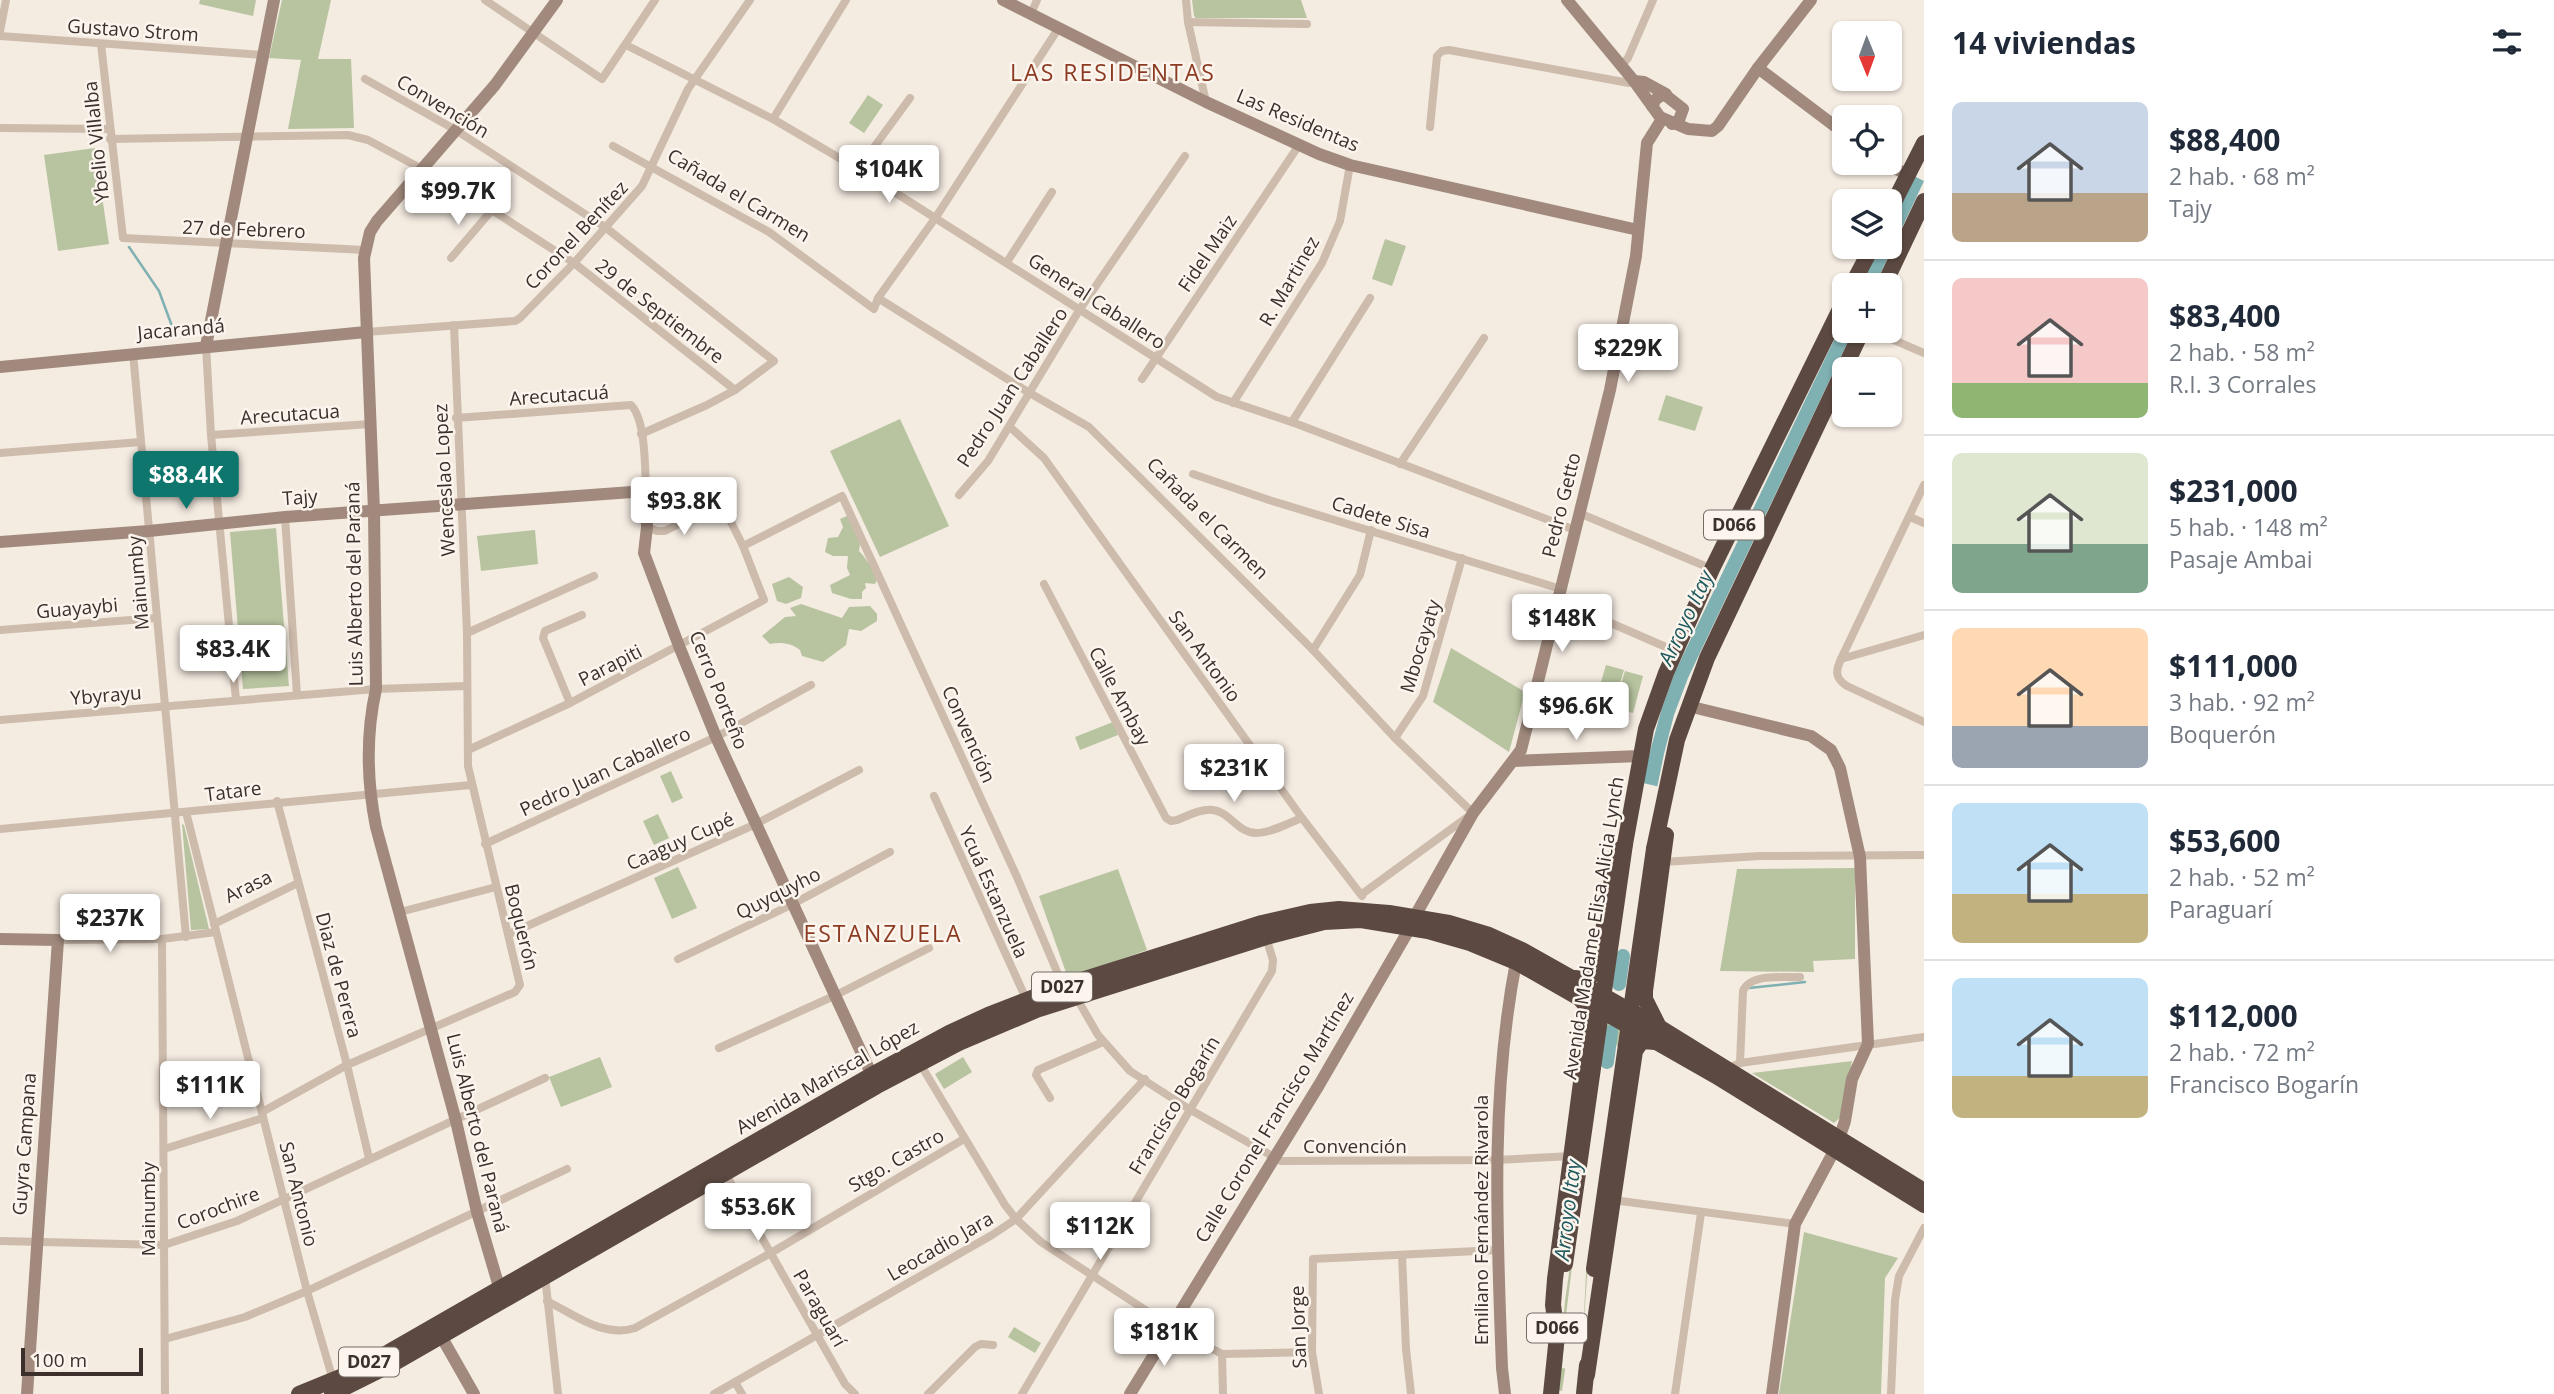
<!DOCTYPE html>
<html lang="es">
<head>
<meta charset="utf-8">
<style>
	:root { --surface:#fff; --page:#f2f2f3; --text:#1f2937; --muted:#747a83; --line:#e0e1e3; --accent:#0f766e }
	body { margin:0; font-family:"Open Sans",sans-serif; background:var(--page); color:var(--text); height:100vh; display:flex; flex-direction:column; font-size:26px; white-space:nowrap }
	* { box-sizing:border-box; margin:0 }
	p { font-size:23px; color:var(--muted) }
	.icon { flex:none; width:38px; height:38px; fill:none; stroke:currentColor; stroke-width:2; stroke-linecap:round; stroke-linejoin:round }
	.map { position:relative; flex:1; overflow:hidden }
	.panel { display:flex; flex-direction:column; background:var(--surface); width:630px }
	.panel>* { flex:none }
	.needle { width:46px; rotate:179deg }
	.tools { position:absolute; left:1832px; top:21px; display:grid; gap:14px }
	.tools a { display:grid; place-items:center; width:70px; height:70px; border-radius:10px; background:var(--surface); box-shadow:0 2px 5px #0004; font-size:35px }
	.scale { position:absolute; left:21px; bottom:18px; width:122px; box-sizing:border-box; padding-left:7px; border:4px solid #3b302b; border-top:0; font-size:19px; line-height:24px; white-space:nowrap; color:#3b302b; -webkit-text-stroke:5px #fbf5ee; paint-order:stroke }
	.price { position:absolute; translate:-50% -60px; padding:0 16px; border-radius:7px; background:#fff; color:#222; font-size:23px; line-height:46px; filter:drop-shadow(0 2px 4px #0008) }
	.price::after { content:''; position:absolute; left:50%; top:42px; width:21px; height:16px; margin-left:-10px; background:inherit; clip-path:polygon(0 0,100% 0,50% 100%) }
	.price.selected { background:var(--accent); color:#fff }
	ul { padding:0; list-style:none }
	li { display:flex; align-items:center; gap:21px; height:175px; padding:0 28px }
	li+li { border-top:2px solid var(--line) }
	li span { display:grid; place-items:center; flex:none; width:196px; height:140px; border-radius:10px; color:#555 }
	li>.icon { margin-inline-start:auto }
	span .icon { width:84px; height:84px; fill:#fffc; stroke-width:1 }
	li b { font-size:30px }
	h2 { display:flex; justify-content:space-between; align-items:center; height:84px; padding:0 28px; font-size:30px }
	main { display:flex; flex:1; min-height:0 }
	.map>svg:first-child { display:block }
	.green { fill:#b8c4a0 }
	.water { fill:#7fb0b2 }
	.pier { fill:#f4ebe1 }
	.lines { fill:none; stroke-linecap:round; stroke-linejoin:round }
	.stream { stroke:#7fb0b2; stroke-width:2.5 }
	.river { stroke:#7fb0b2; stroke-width:14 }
	.street { stroke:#cdbbac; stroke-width:8 }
	.secondary { stroke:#a18a7d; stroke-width:12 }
	.highway { stroke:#5c4a42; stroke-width:16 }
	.highway-bridge { stroke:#5c4a42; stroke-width:16 }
	.labels { text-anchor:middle; stroke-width:5; stroke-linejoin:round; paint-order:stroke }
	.shield { fill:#fbf5ee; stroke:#756b66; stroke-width:2 }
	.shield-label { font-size:18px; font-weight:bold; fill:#3b302b }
	.street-label { font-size:19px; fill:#3b302b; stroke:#fbf5ee }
	.water-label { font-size:21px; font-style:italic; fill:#1f5a5e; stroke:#fbf5ee }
	.quarter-label { font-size:23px; letter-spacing:2px; fill:#8c3b22; stroke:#fbf5ee }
</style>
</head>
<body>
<main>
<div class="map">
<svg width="1924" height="1394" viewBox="0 0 1924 1394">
	<rect width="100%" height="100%" fill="#f4ebe1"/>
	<g class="green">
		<polygon points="200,0 256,0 253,16 199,4"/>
		<polygon points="282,0 331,0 318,59 351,59 354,128 288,129 301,60 269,58"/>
		<polygon points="1192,0 1301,0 1307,18 1196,18 1194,16"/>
		<polygon points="868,95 883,105 864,133 849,123"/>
		<polygon points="95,148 109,244 58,251 44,155"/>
		<polygon points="1385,239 1406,246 1392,286 1372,279"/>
		<polygon points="1666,395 1703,407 1695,431 1658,420"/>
		<polygon points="900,419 949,526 880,557 830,451"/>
		<path d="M847 516 853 517 860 544 859 551C867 559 870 568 880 573L875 584 865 583 866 588 862 592V599H851L832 593 830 585 850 575 847 568 848 556H833L825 552 828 538 838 537 843 527 840 519Z"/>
		<polygon points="276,528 289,686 243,689 230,532"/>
		<polygon points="535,530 538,564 481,571 477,536"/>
		<polygon points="789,577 803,587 801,598 786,604 777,601 772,584"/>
		<path d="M801 604 842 618 849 607 870 606 877 614V621L861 631 849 629 846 645 823 662 802 656 800 650C791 643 781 642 770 644L762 636 785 617 796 616 790 608Z"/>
		<polygon points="1451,648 1525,692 1509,752 1433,702"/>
		<polygon points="1606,665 1624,670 1613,707 1595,702"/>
		<polygon points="1625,671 1643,676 1633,713 1614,708"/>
		<polygon points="1113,722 1118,735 1080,750 1075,737"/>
		<polygon points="671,771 683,798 672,803 660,776"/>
		<polygon points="658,814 669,838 654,845 643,821"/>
		<polygon points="182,824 184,825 209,929 191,930"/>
		<polygon points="678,867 697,908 672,919 654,878"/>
		<polygon points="1855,868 1855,959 1813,961 1814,972 1720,971 1737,869"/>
		<polygon points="1118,869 1147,950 1068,978 1039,896"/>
		<polygon points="1606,1017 1622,1027 1587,1277 1579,1392 1576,1392 1579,1363 1567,1356 1562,1391 1557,1390 1565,1301"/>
		<polygon points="600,1057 612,1087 561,1107 549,1077"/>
		<polygon points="963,1057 972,1072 944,1089 935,1074"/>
		<polygon points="1852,1061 1842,1116 1834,1123 1752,1073"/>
		<polygon points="1804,1232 1898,1258 1885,1278 1881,1394 1779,1394"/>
		<polygon points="1014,1327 1041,1343 1035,1353 1008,1337"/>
	</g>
	<g class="water">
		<polygon points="1914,176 1924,181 1875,285 1861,285 1879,247 1890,247 1890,225"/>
		<polygon points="1844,319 1844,331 1853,331 1688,678 1674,715 1664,754 1649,827 1626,878 1645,770 1661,711 1674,674"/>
	</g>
	<g class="pier">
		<polygon points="1639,782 1660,787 1628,980 1611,977"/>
		<polygon points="1605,1039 1617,1045 1618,1048 1586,1274 1581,1371 1562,1368 1566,1315 1581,1194"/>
	</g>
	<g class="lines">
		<g class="stream">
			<polyline points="129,247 159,291 176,337"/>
			<polyline points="1749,988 1805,982"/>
		</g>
		<g class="river">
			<polyline points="1619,984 1623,956"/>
			<polyline points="1607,1062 1611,1032"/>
		</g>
		<g class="street">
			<polyline points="485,0 602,79 655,0"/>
			<polyline points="1186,0 1188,22 1206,102"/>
			<polyline points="1031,14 1037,0"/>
			<polyline points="1188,22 1307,24"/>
			<polyline points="0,31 6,0"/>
			<polyline points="0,36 263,55"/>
			<polyline points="101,44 123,238 365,250"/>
			<polyline points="626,45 773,119 858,169 1217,397 1297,424 1575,530"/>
			<polyline points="1621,66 1628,58 1653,0"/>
			<polyline points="365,79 454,129 605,227 774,361 735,390 707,405 641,434"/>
			<polyline points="773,119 846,0"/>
			<polyline points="1430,127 1437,56 1442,51 1449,50 1629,83 1634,81"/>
			<polyline points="0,128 109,129"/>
			<polyline points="110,139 348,135 368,140 422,169"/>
			<polyline points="613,146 769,232 874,309 878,298 936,217 1058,29"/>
			<polyline points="425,167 574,263 735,390"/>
			<polyline points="858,169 910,98"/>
			<polyline points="451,258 492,210"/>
			<polyline points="1007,262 1052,192"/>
			<polyline points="878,298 1028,392 1089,427 1313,650 1395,738 1473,813 1362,894"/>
			<polyline points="1873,331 1924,353"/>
			<polyline points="366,332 515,321 520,318 574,263 642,186 688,89 750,0"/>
			<polyline points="206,346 211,435 236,700"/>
			<polyline points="133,353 186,937"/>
			<polyline points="1142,379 1299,145"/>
			<polyline points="1233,403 1322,263 1340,221 1350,165"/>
			<path d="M456 418 631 405C646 420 645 470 646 491"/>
			<polyline points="1292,422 1370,298"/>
			<polyline points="1010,427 1044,458 1302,818 1362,896"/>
			<polyline points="211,435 370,424"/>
			<polyline points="0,453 141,442"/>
			<polyline points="1400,464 1484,338"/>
			<polyline points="1193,474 1269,500 1561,589"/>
			<path d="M1924 485 1841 659C1836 670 1834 678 1847 686L1924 722"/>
			<polyline points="959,495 988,461 1080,309 1185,156"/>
			<polyline points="1579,513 1712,569"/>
			<polyline points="285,517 297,695"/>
			<polyline points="1910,517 1924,523"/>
			<polyline points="743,546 842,496 1017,877 1063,986"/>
			<path d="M1044 584 1166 818 1171 821 1177 820C1187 816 1202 808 1213 810 1230 812 1238 833 1256 833 1271 833 1288 823 1302 818"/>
			<polyline points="1558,600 1675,651"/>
			<polyline points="0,630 157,618"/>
			<polyline points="467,633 594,576"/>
			<polyline points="1313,650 1360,575 1371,530"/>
			<polyline points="1841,659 1924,635"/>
			<polyline points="570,703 543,638 545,631 582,615"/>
			<polyline points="0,720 376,689 467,686"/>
			<polyline points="1395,738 1423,696 1462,558"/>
			<polyline points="468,750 570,703 764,600 743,546 721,502 665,531 657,531 647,527"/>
			<polyline points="934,796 1027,1001"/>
			<polyline points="277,801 347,1065 369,1158"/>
			<polyline points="186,812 307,1291 333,1380"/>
			<path d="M0 829C157 815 314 799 471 785"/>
			<polyline points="485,844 716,737 811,685"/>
			<polyline points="1663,862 1760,856 1924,855"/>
			<polyline points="400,912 496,887"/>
			<polyline points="214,924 298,883"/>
			<polyline points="509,934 756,824 859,770"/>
			<polyline points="162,939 165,1394"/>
			<polyline points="58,940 162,939 216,932"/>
			<polyline points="678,959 791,905 890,852"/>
			<polyline points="1076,997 1098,1035 1130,1071 1189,1109 1281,1161 1496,1160 1572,1156"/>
			<polyline points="719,1048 834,996 929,948"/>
			<polyline points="919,1062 1005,1205 1016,1219 1041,1242 1170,1326 1222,1354 1312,1352"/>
			<path d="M1740 1063 1743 991C1750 973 1783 978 1800 977"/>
			<polyline points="1727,1069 1740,1063 1924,1037"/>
			<polyline points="1050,1098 1036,1075 1038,1070 1103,1042"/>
			<polyline points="262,1112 347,1065 515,992 520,985 468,766 467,633 454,325"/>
			<polyline points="164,1149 263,1118"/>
			<polyline points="724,1171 845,1384 855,1394"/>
			<polyline points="1613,1200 1795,1224"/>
			<polyline points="0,1241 164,1245 237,1221 545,1078"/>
			<polyline points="1402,1255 1406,1349 1411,1394"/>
			<polyline points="545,1276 558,1394"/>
			<path d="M547 1301C575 1315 603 1338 635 1328L769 1254 964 1139"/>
			<polyline points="165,1339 245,1317 307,1291 567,1169"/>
			<polyline points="1222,1354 1223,1394"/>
			<polyline points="735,1382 742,1394"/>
			<polyline points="714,1394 992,1235 1016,1219 1145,1079"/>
			<polyline points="928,1394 975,1347 981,1344 993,1345"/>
			<polyline points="1022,1394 1272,971 1273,960 1266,937"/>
			<polyline points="1319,1394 1312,1352 1313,1259 1498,1250"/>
			<polyline points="1675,1394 1701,1213"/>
			<polyline points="1891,1394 1895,1300 1899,1276 1924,1228"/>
		</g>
		<g class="secondary">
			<polyline points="1003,0 1206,102 1319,154 1350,165 1638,230"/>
			<polyline points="1567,0 1634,81 1660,117 1688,129 1712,131 1718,126 1758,68 1811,0"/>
			<polyline points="1758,68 1844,133"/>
			<polyline points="1634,81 1644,82 1666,94"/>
			<polyline points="1652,106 1656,99 1664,94 1683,109 1679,120 1672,124"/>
			<polyline points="1884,163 1902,172 1909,171"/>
			<polyline points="206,346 274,0"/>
			<polyline points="0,367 366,332"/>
			<polyline points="0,542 149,531 285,517 646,491 647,527 644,553 679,646 716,737 875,1082"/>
			<polyline points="1688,706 1811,736 1831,750 1840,768 1860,857 1868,1044 1852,1079 1845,1121 1839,1139"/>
			<polyline points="1513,761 1640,756"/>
			<polyline points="1415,916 1473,813 1521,750 1610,390 1636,256 1647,143 1662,119"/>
			<polyline points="0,939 58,940 27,1394"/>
			<path d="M502 1297 477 1212 456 1121 376 827C367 782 366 734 376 689L374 511 364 258 370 232 377 221 495 85 557 0"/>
			<polyline points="441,1336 474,1394"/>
			<polyline points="1130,1394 1319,1085 1410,928"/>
			<path d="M1505 1394 1502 1368C1497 1232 1490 1096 1516 962"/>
			<polyline points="1772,1394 1795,1224 1834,1151"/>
		</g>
		<g class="highway">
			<polyline points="1890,210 1924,143"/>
			<polyline points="1852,285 1872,247"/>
			<polyline points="1884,285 1924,201"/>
			<polyline points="1625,844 1646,729 1666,673 1712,569 1844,301"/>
			<polyline points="1654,849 1677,740 1707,658 1862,331"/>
			<polyline points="1574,978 1588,979 1594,974 1597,965 1617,850"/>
			<polyline points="1659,1027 1645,999 1645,991 1666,835"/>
			<polyline points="1557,1334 1553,1305 1555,1279 1585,1052 1586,1006 1578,996"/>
			<polyline points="1587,1375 1635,1051 1642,1041 1656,1042"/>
			<polyline points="299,1394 343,1376 389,1352 877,1072 949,1033 988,1015 1063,986 1262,923 1310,912 1339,909 1389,913 1449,923 1489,935 1522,950 1659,1027 1924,1191"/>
			<polyline points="332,1394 396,1362 877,1086 959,1043 1039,1009 1266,937 1324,922 1361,920 1428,931 1470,943 1516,962 1716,1076 1924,1205"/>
			<polyline points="1551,1394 1558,1326"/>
			<polyline points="1584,1394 1587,1365"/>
		</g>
		<g class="highway-bridge">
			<polyline points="1565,1264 1625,844"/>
			<polyline points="1594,1269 1654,849"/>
		</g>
	</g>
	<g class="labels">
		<g class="shield">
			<rect x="1704" y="510.5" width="60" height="29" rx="5"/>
			<rect x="1032" y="972.5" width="60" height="29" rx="5"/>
			<rect x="1527" y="1313.5" width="60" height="29" rx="5"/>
			<rect x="339" y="1347.5" width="60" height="29" rx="5"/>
		</g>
		<g class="shield-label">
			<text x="1734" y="531">D066</text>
			<text x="1062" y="993">D027</text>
			<text x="1557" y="1334">D066</text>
			<text x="369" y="1368">D027</text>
		</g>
		<g class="street-label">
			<text transform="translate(133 30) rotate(4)" y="7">Gustavo Strom</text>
			<text transform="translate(443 106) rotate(31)" y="7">Convención</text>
			<text transform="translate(1298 120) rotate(23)" y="7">Las Residentas</text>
			<text transform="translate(96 142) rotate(-96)" y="7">Ybelio Villalba</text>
			<text transform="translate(739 195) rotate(31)" y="7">Cañada el Carmen</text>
			<text transform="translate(244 229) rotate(2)" y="7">27 de Febrero</text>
			<text transform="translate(576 235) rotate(-47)" y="7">Coronel Benítez</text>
			<text transform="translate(1207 253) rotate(-56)" y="7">Fidel Maiz</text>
			<text transform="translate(1289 281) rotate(-60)" y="7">R. Martinez</text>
			<text transform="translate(1097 301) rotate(33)" y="7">General Caballero</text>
			<text transform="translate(660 311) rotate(38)" y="7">29 de Septiembre</text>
			<text transform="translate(181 329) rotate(-5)" y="7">Jacarandá</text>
			<text transform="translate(1012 387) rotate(-57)" y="7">Pedro Juan Caballero</text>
			<text transform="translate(559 395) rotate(-4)" y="7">Arecutacuá</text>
			<text transform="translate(290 414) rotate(-4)" y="7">Arecutacua</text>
			<text transform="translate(444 480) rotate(-93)" y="7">Wenceslao Lopez</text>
			<text transform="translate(300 497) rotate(-4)" y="7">Tajy</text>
			<text transform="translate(1561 505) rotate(-76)" y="7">Pedro Getto</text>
			<text transform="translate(1381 517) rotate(17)" y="7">Cadete Sisa</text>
			<text transform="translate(1208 518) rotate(45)" y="7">Cañada el Carmen</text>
			<text transform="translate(138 583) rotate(-95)" y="7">Mainumby</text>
			<text transform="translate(354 584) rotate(-91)" y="7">Luis Alberto del Paraná</text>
			<text transform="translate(77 608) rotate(-5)" y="7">Guayaybi</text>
			<text transform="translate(1420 646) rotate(-73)" y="7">Mbocayaty</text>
			<text transform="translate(1205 656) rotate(54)" y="7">San Antonio</text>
			<text transform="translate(610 665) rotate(-27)" y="7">Parapiti</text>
			<text transform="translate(719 690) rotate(68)" y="7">Cerro Porteño</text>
			<text transform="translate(106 695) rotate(-5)" y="7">Ybyrayu</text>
			<text transform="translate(1120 696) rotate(62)" y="7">Calle Ambay</text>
			<text transform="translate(969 734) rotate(66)" y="7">Convención</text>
			<text transform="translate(605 771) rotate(-25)" y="7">Pedro Juan Caballero</text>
			<text transform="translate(233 791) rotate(-7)" y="7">Tatare</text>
			<text transform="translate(680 841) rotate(-24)" y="7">Caaguy Cupé</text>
			<text transform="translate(248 886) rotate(-26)" y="7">Arasa</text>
			<text transform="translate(994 892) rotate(66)" y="7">Ycuá Estanzuela</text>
			<text transform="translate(778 893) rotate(-27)" y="7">Quyquyho</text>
			<text transform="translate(522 927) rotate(76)" y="7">Boquerón</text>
			<text transform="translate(1593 928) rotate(-81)" y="7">Avenida Madame Elisa Alicia Lynch</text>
			<text transform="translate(339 975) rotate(75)" y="7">Diaz de Perera</text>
			<text transform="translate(827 1077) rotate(-30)" y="7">Avenida Mariscal López</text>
			<text transform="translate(1174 1105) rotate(-59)" y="7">Francisco Bogarín</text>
			<text transform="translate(1274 1117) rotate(-59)" y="7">Calle Coronel Francisco Martínez</text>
			<text transform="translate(478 1133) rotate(76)" y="7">Luis Alberto del Paraná</text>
			<text transform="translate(24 1144) rotate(-86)" y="7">Guyra Campana</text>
			<text x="1355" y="1153">Convención</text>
			<text transform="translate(896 1160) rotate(-30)" y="7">Stgo. Castro</text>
			<text transform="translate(299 1194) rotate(76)" y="7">San Antonio</text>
			<text transform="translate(218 1208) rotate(-21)" y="7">Corochire</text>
			<text transform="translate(148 1209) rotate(-90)" y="7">Mainumby</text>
			<text transform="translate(1481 1220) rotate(-90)" y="7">Emiliano Fernández Rivarola</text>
			<text transform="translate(940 1246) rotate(-30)" y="7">Leocadio Jara</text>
			<text transform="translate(820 1308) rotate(60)" y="7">Paraguarí</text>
			<text transform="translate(1298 1327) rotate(-92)" y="7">San Jorge</text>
		</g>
		<g class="water-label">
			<text transform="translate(1686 618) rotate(-65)" y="7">Arroyo Itay</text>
			<text transform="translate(1568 1210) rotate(-83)" y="7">Arroyo Itay</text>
		</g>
		<g class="quarter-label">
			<text x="1113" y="81">LAS RESIDENTAS</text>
			<text x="883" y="942">ESTANZUELA</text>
		</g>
	</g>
</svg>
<div class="tools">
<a><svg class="needle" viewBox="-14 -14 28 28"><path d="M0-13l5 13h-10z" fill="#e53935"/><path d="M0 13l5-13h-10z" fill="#747a83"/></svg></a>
<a><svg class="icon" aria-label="locate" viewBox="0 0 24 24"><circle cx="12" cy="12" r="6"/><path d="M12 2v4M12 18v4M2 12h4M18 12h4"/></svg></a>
<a><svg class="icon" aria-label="layers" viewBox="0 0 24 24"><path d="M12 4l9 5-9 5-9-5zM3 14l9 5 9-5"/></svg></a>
<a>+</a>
<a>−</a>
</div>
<div class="scale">100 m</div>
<b class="price" style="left:889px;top:205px">$104K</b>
<b class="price" style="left:458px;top:227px">$99.7K</b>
<b class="price" style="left:1628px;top:384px">$229K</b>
<b class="price selected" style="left:186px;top:511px">$88.4K</b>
<b class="price" style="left:684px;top:537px">$93.8K</b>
<b class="price" style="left:1562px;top:654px">$148K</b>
<b class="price" style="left:233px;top:685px">$83.4K</b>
<b class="price" style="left:1576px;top:742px">$96.6K</b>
<b class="price" style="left:1234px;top:804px">$231K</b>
<b class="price" style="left:110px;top:954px">$237K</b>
<b class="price" style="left:210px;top:1121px">$111K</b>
<b class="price" style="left:758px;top:1243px">$53.6K</b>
<b class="price" style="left:1100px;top:1262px">$112K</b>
<b class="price" style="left:1164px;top:1368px">$181K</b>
</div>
<section class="panel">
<h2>14 viviendas<svg class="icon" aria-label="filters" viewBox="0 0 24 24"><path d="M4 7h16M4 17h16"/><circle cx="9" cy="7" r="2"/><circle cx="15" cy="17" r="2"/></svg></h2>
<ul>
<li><span style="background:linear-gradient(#c9d6e8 65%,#b9a48a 0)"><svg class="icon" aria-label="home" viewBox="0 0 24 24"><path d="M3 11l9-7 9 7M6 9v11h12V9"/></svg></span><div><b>$88,400</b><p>2 hab. · 68 m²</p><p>Tajy</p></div></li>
<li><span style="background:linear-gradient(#f6c9c9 75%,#8fb573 0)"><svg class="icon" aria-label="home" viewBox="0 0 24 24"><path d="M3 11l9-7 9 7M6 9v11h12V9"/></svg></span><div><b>$83,400</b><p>2 hab. · 58 m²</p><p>R.I. 3 Corrales</p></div></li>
<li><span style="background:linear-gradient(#dfe7d0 65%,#7fa58c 0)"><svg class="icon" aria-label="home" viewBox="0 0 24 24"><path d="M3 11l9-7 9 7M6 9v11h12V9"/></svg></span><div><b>$231,000</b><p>5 hab. · 148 m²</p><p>Pasaje Ambai</p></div></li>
<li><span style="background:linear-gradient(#ffd9b3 70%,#9aa5b1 0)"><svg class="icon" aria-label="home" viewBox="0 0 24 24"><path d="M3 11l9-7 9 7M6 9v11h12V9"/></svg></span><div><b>$111,000</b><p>3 hab. · 92 m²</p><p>Boquerón</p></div></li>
<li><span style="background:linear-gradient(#bfe0f5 65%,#c2b280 0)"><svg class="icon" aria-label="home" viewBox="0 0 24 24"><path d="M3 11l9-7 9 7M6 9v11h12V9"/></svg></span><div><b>$53,600</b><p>2 hab. · 52 m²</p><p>Paraguarí</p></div></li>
<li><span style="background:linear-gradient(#bfe0f5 70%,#c2b280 0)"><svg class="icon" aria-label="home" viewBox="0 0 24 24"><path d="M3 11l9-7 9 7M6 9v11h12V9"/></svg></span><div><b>$112,000</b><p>2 hab. · 72 m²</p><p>Francisco Bogarín</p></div></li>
</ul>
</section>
</main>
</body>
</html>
